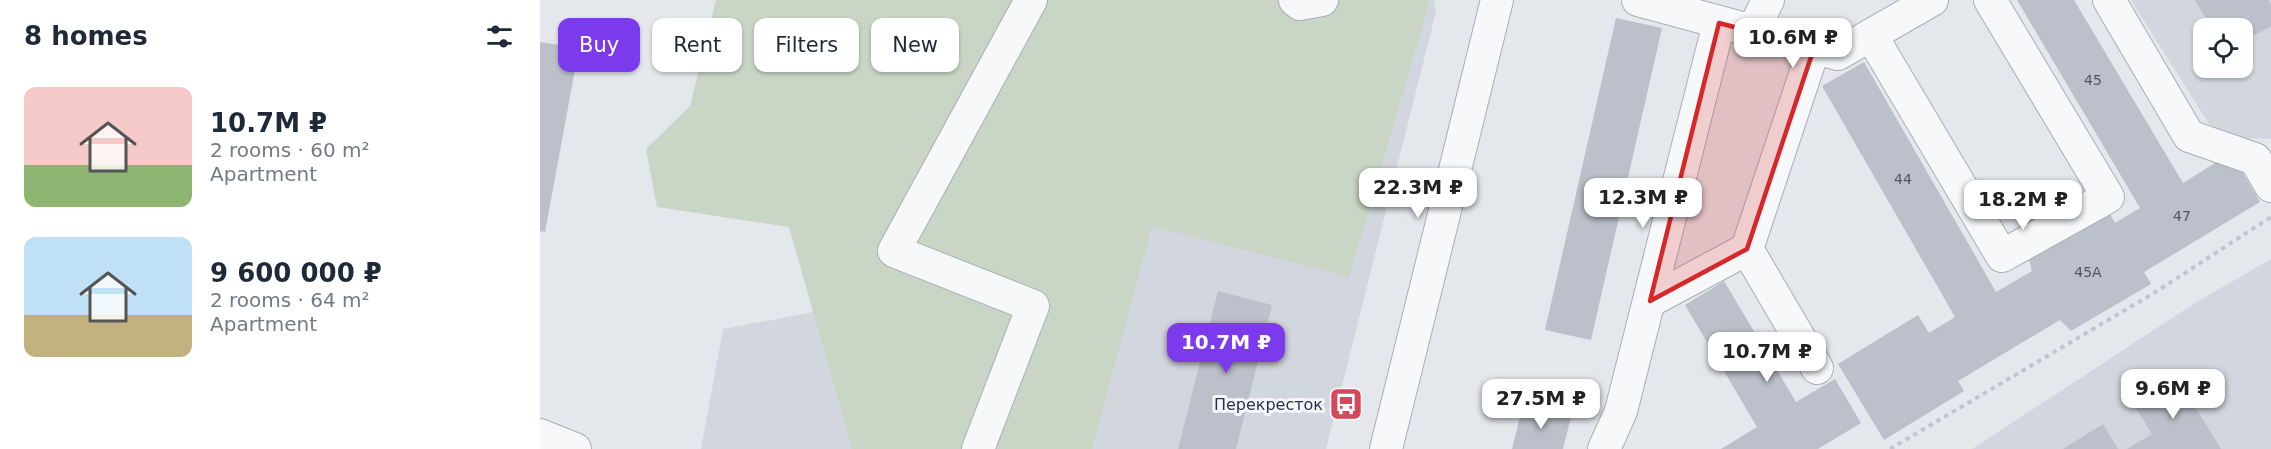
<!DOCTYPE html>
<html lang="en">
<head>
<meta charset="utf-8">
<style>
	:root { --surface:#fff; --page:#f2f2f3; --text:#1f2937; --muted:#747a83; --accent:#7c3aed }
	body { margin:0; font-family:"DejaVu Sans",sans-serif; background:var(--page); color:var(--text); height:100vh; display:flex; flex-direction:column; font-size:22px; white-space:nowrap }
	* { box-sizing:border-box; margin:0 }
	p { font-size:20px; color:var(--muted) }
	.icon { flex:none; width:33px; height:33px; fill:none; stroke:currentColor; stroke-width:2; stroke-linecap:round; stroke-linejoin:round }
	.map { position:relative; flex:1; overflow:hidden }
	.side { display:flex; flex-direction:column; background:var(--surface); width:540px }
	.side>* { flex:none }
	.hud { position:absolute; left:18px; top:18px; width:570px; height:54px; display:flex; gap:12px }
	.buttons { position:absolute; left:1653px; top:18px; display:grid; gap:12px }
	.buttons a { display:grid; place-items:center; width:60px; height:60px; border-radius:12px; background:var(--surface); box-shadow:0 2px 4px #0004; font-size:30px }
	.price { position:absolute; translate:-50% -51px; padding:0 14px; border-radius:12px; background:#fff; color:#222; font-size:20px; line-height:39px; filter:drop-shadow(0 2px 3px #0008) }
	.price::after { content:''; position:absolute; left:50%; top:36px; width:18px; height:14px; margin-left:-9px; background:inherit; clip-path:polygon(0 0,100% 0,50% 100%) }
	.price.on { background:var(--accent); color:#fff }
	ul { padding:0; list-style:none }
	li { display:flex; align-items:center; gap:18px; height:150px; padding:0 24px }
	li span { display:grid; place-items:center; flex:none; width:168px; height:120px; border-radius:12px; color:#555 }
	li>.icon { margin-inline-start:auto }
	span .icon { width:72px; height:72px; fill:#fffc; stroke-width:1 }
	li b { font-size:26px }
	h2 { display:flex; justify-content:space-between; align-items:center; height:72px; padding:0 24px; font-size:26px }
	.pill { padding:0 21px; border-radius:12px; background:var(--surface); box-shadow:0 2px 4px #0004; font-size:21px; line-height:54px }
	.pill.on { background:var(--accent); color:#fff }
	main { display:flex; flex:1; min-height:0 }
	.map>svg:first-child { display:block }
	.built { fill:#d2d6de; fill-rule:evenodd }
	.green { fill:#c9d6c5 }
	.building { fill:#bbc0ca }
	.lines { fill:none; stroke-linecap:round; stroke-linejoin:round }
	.minor-casing { stroke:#a9aeb7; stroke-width:34 }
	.path { stroke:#c2c5cb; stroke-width:4; stroke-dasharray:4.5 4.5; stroke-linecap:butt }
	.minor { stroke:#f7f8fa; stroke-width:32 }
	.marked { fill:#d62828; fill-opacity:0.2; stroke:#d62828; stroke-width:4.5; stroke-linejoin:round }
	.labels { text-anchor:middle; stroke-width:6; stroke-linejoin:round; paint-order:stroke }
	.number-label { font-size:14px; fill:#4f5766 }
	.poi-label { font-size:16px; fill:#2b3445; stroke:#f4f6f9; text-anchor:end }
</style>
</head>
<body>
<main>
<section class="side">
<h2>8 homes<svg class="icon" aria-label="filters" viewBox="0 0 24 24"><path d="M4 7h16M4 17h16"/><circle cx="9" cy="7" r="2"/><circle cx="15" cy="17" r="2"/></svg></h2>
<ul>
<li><span style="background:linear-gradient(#f6c9c9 65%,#8fb573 0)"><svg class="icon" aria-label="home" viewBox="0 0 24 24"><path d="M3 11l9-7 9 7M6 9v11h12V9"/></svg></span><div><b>10.7M ₽</b><p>2 rooms · 60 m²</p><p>Apartment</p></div></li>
<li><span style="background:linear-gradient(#bfe0f5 65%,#c2b280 0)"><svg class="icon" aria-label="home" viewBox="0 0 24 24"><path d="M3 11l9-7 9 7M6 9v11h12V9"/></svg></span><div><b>9 600 000 ₽</b><p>2 rooms · 64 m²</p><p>Apartment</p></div></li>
</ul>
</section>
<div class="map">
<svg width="1731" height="449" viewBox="0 0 1731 449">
	<rect width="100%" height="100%" fill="#e4e7ec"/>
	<g class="built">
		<polygon points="542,0 894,0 896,12 786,449 161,449 183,329 359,296"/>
		<path d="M1591 0H1731V139L1695 138 1669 124ZM1664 28H1702V68H1664Z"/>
		<polygon points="1731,259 1731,449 1432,449 1655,303"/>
	</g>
	<polygon class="green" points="176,0 890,0 809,277 612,226 552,449 312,449 249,227 117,207 106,149 150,106"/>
	<g class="building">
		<polygon points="1477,0 1534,0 1643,183 1691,153 1720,202 1604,272 1611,284 1531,331 1520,320 1418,381 1424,391 1344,440 1298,364 1378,315 1389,333 1415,317 1282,86 1324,62 1456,292 1492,271 1489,259 1569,212 1575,223 1600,208"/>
		<polygon points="1655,0 1728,0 1731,5 1731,26 1702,42 1702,28 1671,28"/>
		<polygon points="1076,18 1122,28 1051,340 1005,330"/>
		<polygon points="0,42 39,48 5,232 0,231"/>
		<polygon points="1184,281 1256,402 1295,379 1321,423 1278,449 1181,449 1217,427 1145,305"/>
		<polygon points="678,291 732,305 696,449 638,449"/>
		<polygon points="1636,376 1681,449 1587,449 1612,434 1593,403"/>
		<polygon points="983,405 1031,417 1023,449 972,449"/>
		<polygon points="1563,424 1578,449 1523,449"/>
	</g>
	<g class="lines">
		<defs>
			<g id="minor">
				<polyline points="755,0 760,4 782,0"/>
				<polyline points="1098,0 1298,54 1392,0"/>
				<polyline points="1569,0 1649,136 1715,159 1731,186"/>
				<polyline points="1212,33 1228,0"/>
				<polyline points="1331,35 1462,256 1568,197 1450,0"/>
				<polyline points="1274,48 1207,249 1277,368"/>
				<polyline points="1110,301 1207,249"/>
				<polyline points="0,435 35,449"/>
				<polyline points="438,449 493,306 354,251 491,0"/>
				<polyline points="846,449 957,0"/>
				<polyline points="1064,449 1081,411 1179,23"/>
			</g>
		</defs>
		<use href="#minor" class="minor-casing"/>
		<polyline class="path" points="1350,449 1614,293 1731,217"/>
		<use href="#minor" class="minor"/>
	</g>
	<path class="marked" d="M1179 23 1274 48 1207 249 1110 301Z"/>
	<defs>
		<symbol id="bus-square" viewBox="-11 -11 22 22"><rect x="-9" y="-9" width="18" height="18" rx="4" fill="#d1495b" stroke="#f4f6f9"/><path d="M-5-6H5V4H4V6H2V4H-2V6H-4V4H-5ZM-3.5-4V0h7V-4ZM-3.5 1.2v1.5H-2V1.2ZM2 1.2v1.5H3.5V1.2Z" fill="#fff"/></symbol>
	</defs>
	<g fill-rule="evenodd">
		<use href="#bus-square" x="787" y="385" width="38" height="38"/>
	</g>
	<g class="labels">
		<g class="number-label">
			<text x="1553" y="85">45</text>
			<text x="1363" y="184">44</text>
			<text x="1642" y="221">47</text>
			<text x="1548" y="277">45А</text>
		</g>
		<g class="poi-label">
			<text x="783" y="410">Перекресток</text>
		</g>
	</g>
</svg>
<div class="buttons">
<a><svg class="icon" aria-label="locate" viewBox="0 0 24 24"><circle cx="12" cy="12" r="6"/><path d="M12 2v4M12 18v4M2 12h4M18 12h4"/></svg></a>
</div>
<b class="price" style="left:1253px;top:69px">10.6M ₽</b>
<b class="price" style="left:878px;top:219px">22.3M ₽</b>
<b class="price" style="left:1103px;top:229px">12.3M ₽</b>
<b class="price" style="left:1483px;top:231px">18.2M ₽</b>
<b class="price on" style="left:686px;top:374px">10.7M ₽</b>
<b class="price" style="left:1227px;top:383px">10.7M ₽</b>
<b class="price" style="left:1633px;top:420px">9.6M ₽</b>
<b class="price" style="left:1001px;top:430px">27.5M ₽</b>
<div class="hud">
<a class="pill on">Buy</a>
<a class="pill">Rent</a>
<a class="pill">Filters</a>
<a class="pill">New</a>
</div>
</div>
</main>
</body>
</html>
